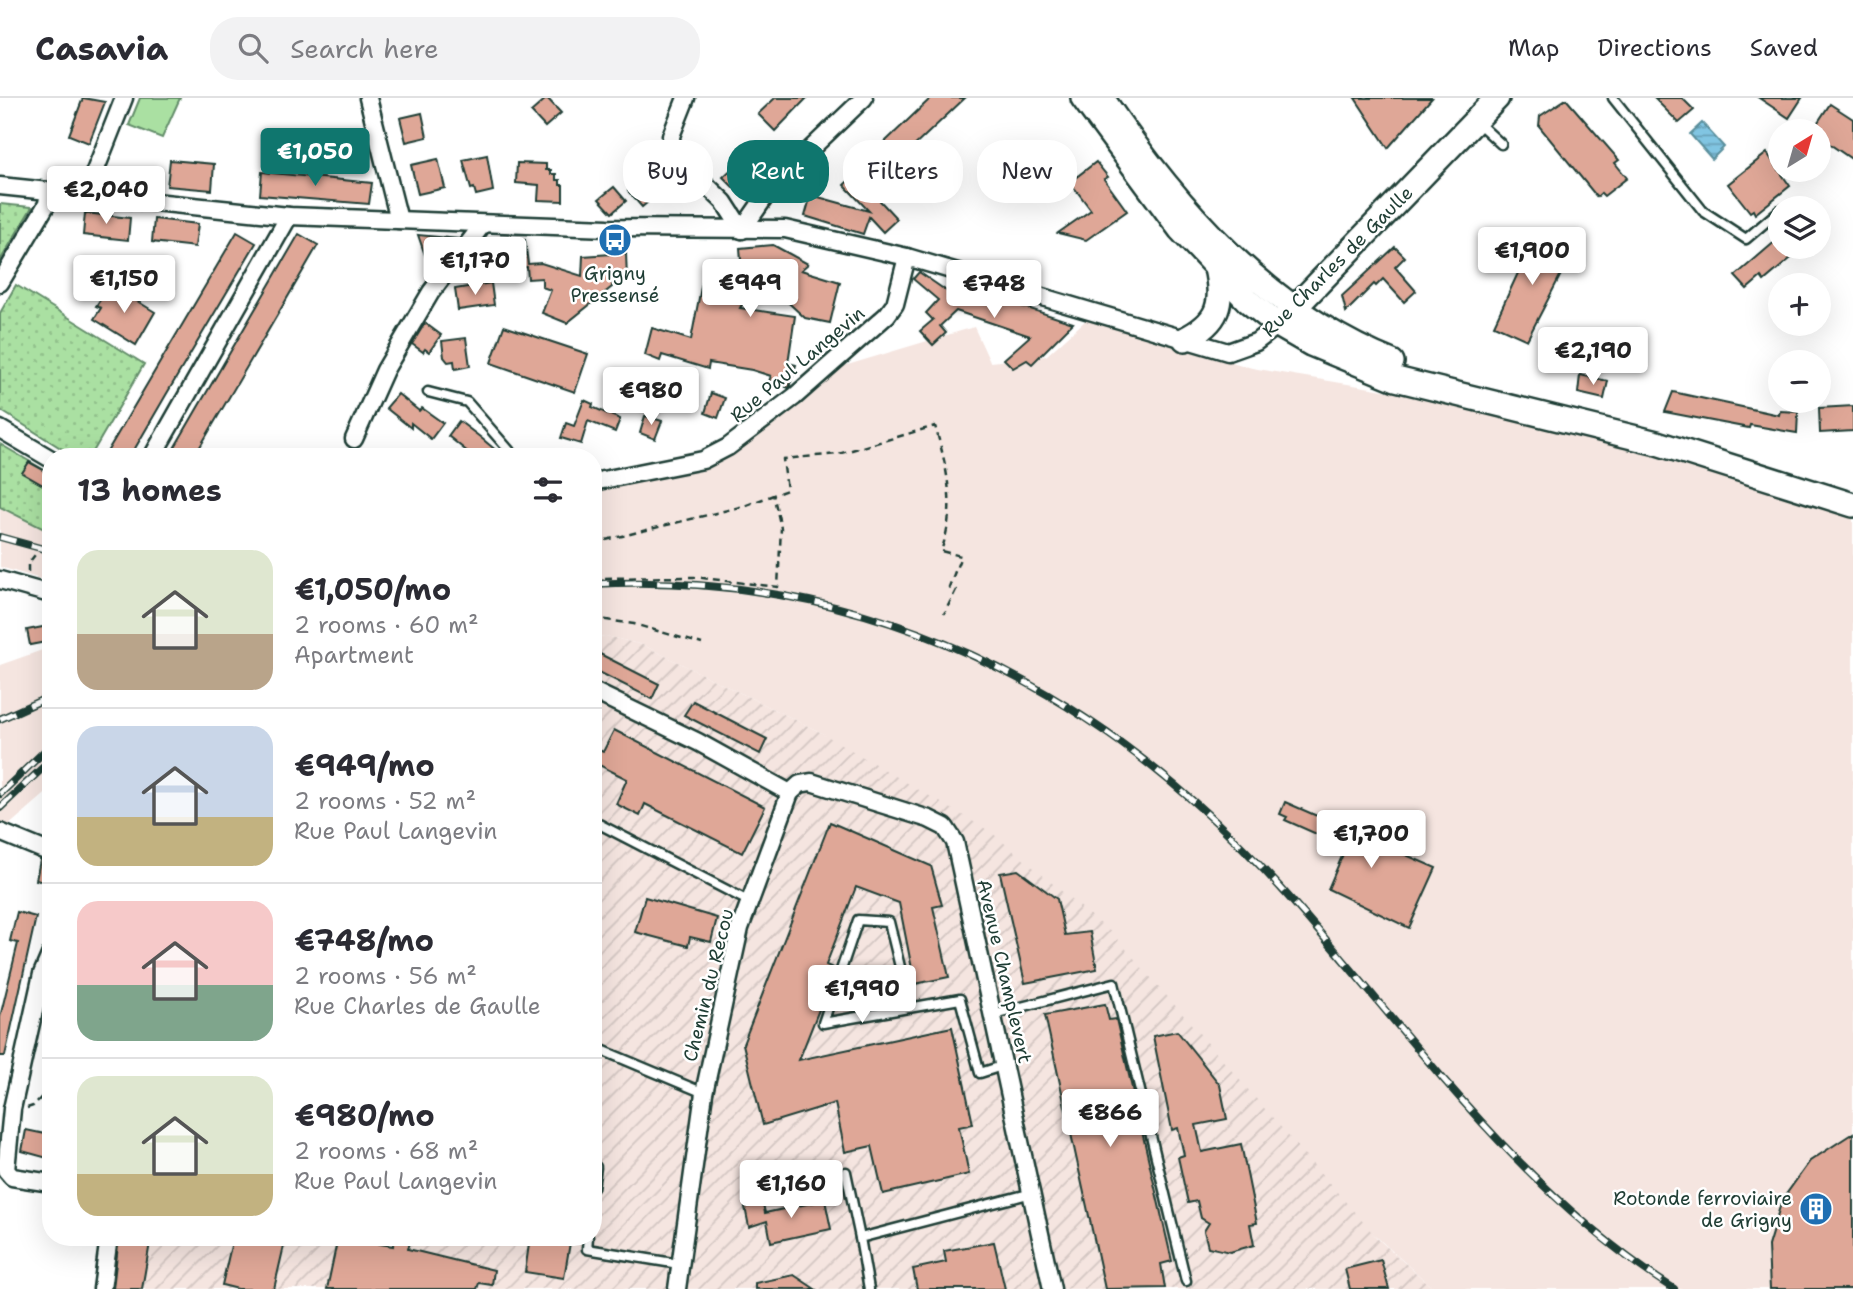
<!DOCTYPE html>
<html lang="en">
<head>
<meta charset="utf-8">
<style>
	:root { --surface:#fff; --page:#f2f2f3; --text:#2b2b33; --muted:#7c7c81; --line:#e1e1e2; --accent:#0f766e }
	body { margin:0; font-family:"Shantell Sans",sans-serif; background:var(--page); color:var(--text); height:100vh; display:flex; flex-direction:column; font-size:26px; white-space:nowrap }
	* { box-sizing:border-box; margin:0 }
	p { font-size:23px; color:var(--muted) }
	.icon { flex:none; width:38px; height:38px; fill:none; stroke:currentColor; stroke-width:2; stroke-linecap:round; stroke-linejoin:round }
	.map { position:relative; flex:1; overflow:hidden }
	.details { position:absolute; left:42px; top:350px; width:560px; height:798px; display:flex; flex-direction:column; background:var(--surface); border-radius:28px; box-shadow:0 7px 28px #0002 }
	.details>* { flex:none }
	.guide { position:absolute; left:623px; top:42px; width:665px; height:63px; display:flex; gap:14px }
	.needle { width:46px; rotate:37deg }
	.controls { position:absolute; left:1768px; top:21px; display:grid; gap:14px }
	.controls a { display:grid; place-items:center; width:63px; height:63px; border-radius:50%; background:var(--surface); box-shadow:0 7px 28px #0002; font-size:35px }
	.price { position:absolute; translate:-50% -60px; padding:0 16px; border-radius:7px; background:#fff; color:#222; font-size:23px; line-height:46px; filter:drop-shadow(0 2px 4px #0008) }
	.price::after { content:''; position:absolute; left:50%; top:42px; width:21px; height:16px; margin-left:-10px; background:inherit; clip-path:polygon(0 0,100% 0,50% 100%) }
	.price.on { background:var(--accent); color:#fff }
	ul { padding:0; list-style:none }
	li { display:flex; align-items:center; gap:21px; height:175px; padding:0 35px }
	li+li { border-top:2px solid var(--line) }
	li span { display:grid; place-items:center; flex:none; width:196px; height:140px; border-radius:21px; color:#555 }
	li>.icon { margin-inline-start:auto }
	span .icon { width:84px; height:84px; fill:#fffc; stroke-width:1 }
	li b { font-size:30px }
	h2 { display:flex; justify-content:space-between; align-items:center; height:84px; padding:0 35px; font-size:30px }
	.pill { padding:0 24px; border-radius:28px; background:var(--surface); box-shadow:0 7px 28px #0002; font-size:24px; line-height:63px }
	.pill.on { background:var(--accent); color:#fff }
	header { display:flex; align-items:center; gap:42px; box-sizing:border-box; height:98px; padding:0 35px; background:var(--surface); border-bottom:2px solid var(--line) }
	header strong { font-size:33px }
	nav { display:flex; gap:38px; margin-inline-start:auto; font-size:24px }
	.search { width:490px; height:63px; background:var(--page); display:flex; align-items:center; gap:18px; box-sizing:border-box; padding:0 24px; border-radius:28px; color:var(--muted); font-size:26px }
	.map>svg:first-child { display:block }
	.built { fill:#f5e5e0 }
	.industrial { fill:url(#industrial-furrows) }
	.grass { fill:url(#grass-dots); stroke:#648e6b; stroke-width:2 }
	.park { fill:#aae0a2; stroke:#648e6b; stroke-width:2 }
	.water { fill:url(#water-rules); stroke:#5a8f9c; stroke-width:2 }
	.building { fill:#dfa797; stroke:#1f3d34; stroke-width:2 }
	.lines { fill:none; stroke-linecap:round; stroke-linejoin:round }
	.lane-casing { stroke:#1f3d34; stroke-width:13 }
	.street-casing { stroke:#1f3d34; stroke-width:21 }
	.secondary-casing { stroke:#1f3d34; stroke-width:28 }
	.path { stroke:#1f3d34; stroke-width:2.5; stroke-dasharray:7 5; stroke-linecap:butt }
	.lane { stroke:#fff; stroke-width:8 }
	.street { stroke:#fff; stroke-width:16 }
	.secondary { stroke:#fff; stroke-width:23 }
	.rail-casing { stroke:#1f3d34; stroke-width:8 }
	.rail { stroke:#fff; stroke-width:5; stroke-dasharray:16; stroke-linecap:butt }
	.labels { text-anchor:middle; stroke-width:5; stroke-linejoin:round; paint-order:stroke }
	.street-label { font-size:19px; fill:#1f3d34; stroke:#fff }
	.poi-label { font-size:19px; fill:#1f3d34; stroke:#fff }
</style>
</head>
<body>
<header>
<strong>Casavia</strong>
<div class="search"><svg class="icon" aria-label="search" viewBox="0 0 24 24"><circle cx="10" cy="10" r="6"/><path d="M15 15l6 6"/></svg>Search here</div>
<nav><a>Map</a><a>Directions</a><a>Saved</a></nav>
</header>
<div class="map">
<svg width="1853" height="1191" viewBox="0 0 1853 1191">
	<defs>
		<pattern id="industrial-furrows" width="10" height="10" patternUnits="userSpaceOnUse" patternTransform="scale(1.75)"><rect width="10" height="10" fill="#f5e5e0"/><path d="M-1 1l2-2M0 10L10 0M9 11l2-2" fill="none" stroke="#d2c5c1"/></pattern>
		<pattern id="grass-dots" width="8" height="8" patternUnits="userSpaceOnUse" patternTransform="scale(1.75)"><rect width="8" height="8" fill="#aae0a2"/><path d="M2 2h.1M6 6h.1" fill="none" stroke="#92c18c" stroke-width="1.8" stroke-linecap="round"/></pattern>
		<pattern id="water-rules" width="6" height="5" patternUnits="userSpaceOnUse" patternTransform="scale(1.75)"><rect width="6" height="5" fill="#81c5e2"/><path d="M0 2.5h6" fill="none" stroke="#69a1b8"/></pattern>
	</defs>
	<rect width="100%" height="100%" fill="#fff"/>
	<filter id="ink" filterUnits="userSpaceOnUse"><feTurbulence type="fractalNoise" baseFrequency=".0143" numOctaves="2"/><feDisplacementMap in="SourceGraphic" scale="14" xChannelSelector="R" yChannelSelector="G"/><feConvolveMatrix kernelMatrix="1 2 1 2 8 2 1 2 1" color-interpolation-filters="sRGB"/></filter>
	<g filter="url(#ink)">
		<g class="built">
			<polygon points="1086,222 1252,270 1389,293 1589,333 1853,410 1853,1191 1434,1191 822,635 643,547 606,538 593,538 593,383 711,359 814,277 974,229 990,264 1046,258"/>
			<polygon points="0,410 24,418 51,437 51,484 0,469"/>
			<polygon points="51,549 51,691 0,735 0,567"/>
		</g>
		<polygon class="industrial" points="606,538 643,547 822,635 991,734 1113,836 1377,1140 1434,1191 104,1191 114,1139 593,1139 593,539"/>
		<g class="grass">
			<polygon points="0,106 32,109 0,163"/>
			<polygon points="16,187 144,266 90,359 75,359 0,312 0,215"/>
			<polygon points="0,346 51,376 51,427 48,433 0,409"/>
		</g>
		<polygon class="park" points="140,0 180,0 162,40 129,27"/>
		<polygon class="water" points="1702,25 1724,49 1712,61 1690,36"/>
		<g class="building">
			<polygon points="83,0 105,4 89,45 69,37"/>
			<polygon points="547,0 561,15 545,29 531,14"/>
			<polygon points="775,0 807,0 775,33 758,16"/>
			<polygon points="931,0 965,0 869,91 897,121 883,134 869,119 863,136 805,118 811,97 869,113 844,87 868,64 866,62"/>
			<polygon points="1355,0 1432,0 1388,50"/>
			<polygon points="1654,0 1682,0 1694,12 1679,25"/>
			<polygon points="1759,0 1802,0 1789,20"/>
			<polygon points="1566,1 1619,62 1615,65 1627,80 1604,98 1601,95 1597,99 1539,28 1540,18"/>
			<polygon points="1830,6 1853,21 1853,62 1818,38 1818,33 1812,33"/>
			<polygon points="422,15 427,39 406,44 400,20"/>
			<polygon points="750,54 767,74 749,91 746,88 739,95 723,79"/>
			<polygon points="1767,55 1790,88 1755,116 1753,112 1750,114 1728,86"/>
			<polygon points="487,57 493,93 476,97 474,90 471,91 463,62"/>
			<polygon points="438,61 445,90 418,96 411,67"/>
			<polygon points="170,62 214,66 212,92 167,88"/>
			<polygon points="1096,64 1108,79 1104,81 1127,113 1086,142 1058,135 1091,112 1070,84"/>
			<polygon points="517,65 546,66 546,72 551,72 551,76 556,76 556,82 560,82 560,87 563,87 563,103 538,102 539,87 516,85"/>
			<polygon points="262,74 372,85 369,106 260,97"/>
			<polygon points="657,74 668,87 642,109 628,93 648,75 652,80"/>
			<polygon points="614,89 626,103 612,115 599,101"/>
			<polygon points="85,115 130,120 128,142 83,137"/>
			<polygon points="154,121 198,126 195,149 152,144"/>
			<polygon points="237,134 256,145 166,297 130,359 104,359"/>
			<polygon points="299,136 318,147 289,197 194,359 169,359"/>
			<polygon points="1531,136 1572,155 1527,242 1494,227 1530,149 1526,147"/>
			<polygon points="418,137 459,141 431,177 426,160"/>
			<polygon points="1778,141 1780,149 1804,149 1764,183 1761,179 1747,191 1735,178"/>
			<polygon points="525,142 528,166 541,165 582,178 583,158 626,155 627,181 613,181 612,189 567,225 542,215 551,192 542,189 542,180 528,181 527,169 513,170 514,144"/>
			<polygon points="773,147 808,166 801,172 840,184 830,225 805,220 780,197 789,185 763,170 740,210 795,218 788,265 796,267 789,290 769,283 771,278 752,272 709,265 708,271 662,257 660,263 645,257 652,230 691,242 702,184 743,187 740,150"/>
			<polygon points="1395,149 1405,159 1395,169 1416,193 1404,204 1383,181 1376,188 1374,186 1346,214 1342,198"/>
			<polygon points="919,174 948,194 954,188 968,201 978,194 1073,225 1032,266 1027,262 1013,270 1004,261 1030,238 956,213 940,228 946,235 933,247 920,233 933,222 926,215 938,202 913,181"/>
			<polygon points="491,185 494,207 458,212 455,191"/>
			<polygon points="114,189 155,214 136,247 94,221 101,210 96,208 104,196 108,199"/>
			<polygon points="425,225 441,237 429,254 425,251 423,254 412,246"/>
			<polygon points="504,228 588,256 575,294 491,265"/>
			<polygon points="466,240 470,268 455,271 454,263 448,264 444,259 442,243"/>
			<polygon points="1580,277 1608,283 1604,301 1578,295"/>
			<polygon points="1673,294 1779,317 1780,313 1798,314 1797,335 1750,327 1749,330 1665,314"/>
			<polygon points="711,295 725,300 718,320 705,315"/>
			<polygon points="398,296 419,313 422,310 443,325 431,341 411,325 411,330 386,310"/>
			<polygon points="584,302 593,306 592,309 620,321 615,334 588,323 581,346 561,340 566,325 574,328"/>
			<polygon points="1853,308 1853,333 1820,335 1819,310"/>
			<polygon points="645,318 662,323 655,341 640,335"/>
			<polygon points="459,323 480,339 504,359 474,359 448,338"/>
			<polygon points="29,364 49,375 43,387 22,375"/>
			<polygon points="48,528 51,543 30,547 27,532"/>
			<polygon points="600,556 659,586 652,601 593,571"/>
			<polygon points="693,603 767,641 760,656 684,617"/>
			<polygon points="614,632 765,709 742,755 645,706 640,718 616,706 627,681 593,664 593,649 603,654"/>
			<polygon points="1285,704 1436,770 1409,830 1328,791 1346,749 1285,722 1287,719 1280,716"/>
			<polygon points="830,724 931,768 942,807 933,809 949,879 915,886 899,805 856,789 826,867 835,871 799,962 952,929 973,1026 959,1029 969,1076 883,1096 872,1048 845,1054 835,1005 763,1027 743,946"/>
			<polygon points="40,762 51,765 51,785 36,782"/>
			<polygon points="1018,772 1057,801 1065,837 1090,834 1097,871 1025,885 1000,775"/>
			<polygon points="645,799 717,820 711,844 690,839 688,848 635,834"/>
			<polygon points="17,814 36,819 5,958 0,958 0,919 18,845 10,843"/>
			<polygon points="853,871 870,878 858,908 839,900 847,875 851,877"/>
			<polygon points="1105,906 1109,922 1116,921 1172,1163 1161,1166 1165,1190 1105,1191 1045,917"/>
			<polygon points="1177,933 1220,987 1227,1021 1196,1027 1202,1054 1241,1046 1257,1125 1250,1126 1254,1147 1230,1154 1208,1149 1204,1133 1209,1125 1201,1120 1197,1103 1188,1105 1178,1059 1184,1057 1178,1030 1172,1032 1153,938"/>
			<polygon points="26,1032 50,1037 51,1061 22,1053"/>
			<polygon points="1853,1035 1853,1191 1770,1191 1768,1148 1782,1102 1810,1063"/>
			<polygon points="825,1102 831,1131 771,1144 767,1123 749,1129 745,1109 763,1106 765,1115"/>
			<polygon points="119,1139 151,1139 142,1191 113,1191"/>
			<polygon points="233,1139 286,1139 274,1191 238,1191 222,1187"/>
			<polygon points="338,1139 393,1148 394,1139 411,1141 408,1151 494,1172 492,1187 479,1185 477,1191 327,1191"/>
			<polygon points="530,1139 571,1139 564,1180 525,1174"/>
			<polygon points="994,1144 1005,1191 917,1191 913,1171 946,1164 944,1153"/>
			<polygon points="1381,1162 1389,1191 1350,1191 1345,1171"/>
			<polygon points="794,1177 815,1191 755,1191 755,1185"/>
		</g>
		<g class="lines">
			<defs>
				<g id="lane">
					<polyline points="1613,0 1703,113 1746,141 1780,112"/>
					<polyline points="1477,24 1501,46"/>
					<polyline points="428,294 467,304 515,359"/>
					<polyline points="599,726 750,804"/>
					<polyline points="901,873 889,824 858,822 823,925 960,901 980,975 1005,967"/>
					<polyline points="994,916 1114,885 1186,1183"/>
					<polyline points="593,957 597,950 704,995"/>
					<polyline points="846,1074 860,1140"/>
					<polyline points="593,1090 596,1069"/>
					<polyline points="588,1139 587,1151 679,1166"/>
					<polyline points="869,1191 860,1140 1032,1095"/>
				</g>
				<g id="street">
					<polyline points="368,0 399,122"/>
					<polyline points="686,0 671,38 672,54 724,104 742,132"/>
					<polyline points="0,88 289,118 608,130 785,131 907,159 1228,254 1256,244 1278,227"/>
					<polyline points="86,96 124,0"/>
					<polyline points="742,132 774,86 864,0"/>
					<polyline points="0,185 47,106 49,93"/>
					<polyline points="0,331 51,361"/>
					<polyline points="354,341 385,272 431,194 483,126"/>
					<polyline points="152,359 289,118"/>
					<polyline points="593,384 703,362 728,349 794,299 887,217 895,206 907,159"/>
					<polyline points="0,482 50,496"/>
					<polyline points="593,593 698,644 790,695"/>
					<polyline points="0,734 51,755"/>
					<polyline points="51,855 42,876 12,1011 6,1072 12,1079 51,1085"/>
					<polyline points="102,1191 109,1139"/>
					<polyline points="677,1191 704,995 740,830 790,695 800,686 811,684 929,721 945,729 955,744 1052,1191"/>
				</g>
				<g id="secondary">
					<polyline points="1083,0 1180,131 1248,203 1278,227 1311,246 1396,281 1657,345 1853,407"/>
					<path d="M1102 0C1176 109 1267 214 1392 264"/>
					<polyline points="1285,220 1497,0"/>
					<path d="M1185 241C1219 224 1224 206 1216 170"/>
				</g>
			</defs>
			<use href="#lane" class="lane-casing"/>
			<use href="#street" class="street-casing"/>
			<use href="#secondary" class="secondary-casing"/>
			<g class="path">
				<path d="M606 442 744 408 787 392 783 361 838 356 935 328C947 369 957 410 941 453L961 458 949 489 956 492 944 516"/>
				<polyline points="28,474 28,466 51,436"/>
				<polyline points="593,480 694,479 778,489 781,430 773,396"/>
				<polyline points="593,520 634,526 702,546"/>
				<polyline points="51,575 51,580"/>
				<polyline points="51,953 45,973 51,988"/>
				<polyline points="27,1010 33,1008 51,989"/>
			</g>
			<use href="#lane" class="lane"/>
			<use href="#street" class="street"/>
			<use href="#secondary" class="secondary"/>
			<defs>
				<g id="rail">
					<polyline points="0,439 51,453"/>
					<path d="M593 486C868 472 1097 588 1279 788 1406 928 1511 1088 1674 1191"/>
					<polyline points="0,621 51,598"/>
					<polyline points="0,696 51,647"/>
					<polyline points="0,710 51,662"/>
				</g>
			</defs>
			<use href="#rail" class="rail-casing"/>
			<use href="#rail" class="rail"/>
		</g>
	</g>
	<defs>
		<symbol id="bus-disc" viewBox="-11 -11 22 22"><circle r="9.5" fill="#1f6fb2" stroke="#fff"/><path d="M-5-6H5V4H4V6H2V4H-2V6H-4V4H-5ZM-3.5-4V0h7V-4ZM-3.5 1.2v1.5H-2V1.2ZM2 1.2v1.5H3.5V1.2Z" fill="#fff"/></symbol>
		<symbol id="building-disc" viewBox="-11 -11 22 22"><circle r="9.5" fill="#1f6fb2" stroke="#fff"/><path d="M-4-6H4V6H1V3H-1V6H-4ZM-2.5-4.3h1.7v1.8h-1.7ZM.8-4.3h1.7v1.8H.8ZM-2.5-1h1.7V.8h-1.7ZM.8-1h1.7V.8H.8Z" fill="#fff"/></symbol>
	</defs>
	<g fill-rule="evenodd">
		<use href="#bus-disc" x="596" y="123" width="38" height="38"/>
		<use href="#building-disc" x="1797" y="1092" width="38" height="38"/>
	</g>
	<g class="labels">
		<g class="street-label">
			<text transform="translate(1337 163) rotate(-45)" y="7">Rue Charles de Gaulle</text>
			<text transform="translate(797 266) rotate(-40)" y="7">Rue Paul Langevin</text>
			<text transform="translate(1005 873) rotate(77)" y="7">Avenue Champlevert</text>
			<text transform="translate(708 887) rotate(-76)" y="7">Chemin du Recou</text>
		</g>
		<g class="poi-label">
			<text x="615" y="182">Grigny<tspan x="615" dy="22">Pressensé</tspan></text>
			<text x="1792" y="1107" text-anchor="end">Rotonde ferroviaire<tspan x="1792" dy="22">de Grigny</tspan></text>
		</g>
	</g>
</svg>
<div class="controls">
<a><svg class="needle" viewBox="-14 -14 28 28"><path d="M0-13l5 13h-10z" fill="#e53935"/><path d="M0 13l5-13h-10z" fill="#7c7c81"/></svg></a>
<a><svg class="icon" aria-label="layers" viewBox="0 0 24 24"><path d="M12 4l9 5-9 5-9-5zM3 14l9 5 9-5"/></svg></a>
<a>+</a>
<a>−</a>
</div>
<b class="price on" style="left:315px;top:90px">€1,050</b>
<b class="price" style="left:106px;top:128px">€2,040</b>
<b class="price" style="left:1532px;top:189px">€1,900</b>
<b class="price" style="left:475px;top:199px">€1,170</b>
<b class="price" style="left:124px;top:217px">€1,150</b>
<b class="price" style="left:750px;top:221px">€949</b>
<b class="price" style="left:994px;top:222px">€748</b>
<b class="price" style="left:1593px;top:289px">€2,190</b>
<b class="price" style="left:651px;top:329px">€980</b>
<b class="price" style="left:1371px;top:772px">€1,700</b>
<b class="price" style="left:862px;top:927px">€1,990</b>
<b class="price" style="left:1110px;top:1051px">€866</b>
<b class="price" style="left:791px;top:1122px">€1,160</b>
<div class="guide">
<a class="pill">Buy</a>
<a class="pill on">Rent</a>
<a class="pill">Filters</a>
<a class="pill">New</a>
</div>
<section class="details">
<h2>13 homes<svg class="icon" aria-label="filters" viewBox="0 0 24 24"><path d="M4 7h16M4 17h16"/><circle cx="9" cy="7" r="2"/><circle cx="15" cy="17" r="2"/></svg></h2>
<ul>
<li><span style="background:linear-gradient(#dfe7d0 60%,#b9a48a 0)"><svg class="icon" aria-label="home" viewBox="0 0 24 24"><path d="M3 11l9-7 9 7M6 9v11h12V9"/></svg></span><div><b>€1,050/mo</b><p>2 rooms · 60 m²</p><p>Apartment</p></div></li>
<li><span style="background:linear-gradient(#c9d6e8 65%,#c2b280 0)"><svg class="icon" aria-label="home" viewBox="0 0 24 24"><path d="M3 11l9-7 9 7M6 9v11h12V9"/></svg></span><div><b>€949/mo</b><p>2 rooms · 52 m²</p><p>Rue Paul Langevin</p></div></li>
<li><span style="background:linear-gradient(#f6c9c9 60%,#7fa58c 0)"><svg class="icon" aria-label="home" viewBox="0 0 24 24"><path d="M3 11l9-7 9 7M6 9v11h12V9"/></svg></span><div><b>€748/mo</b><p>2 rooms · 56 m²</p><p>Rue Charles de Gaulle</p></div></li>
<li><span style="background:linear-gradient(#dfe7d0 70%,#c2b280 0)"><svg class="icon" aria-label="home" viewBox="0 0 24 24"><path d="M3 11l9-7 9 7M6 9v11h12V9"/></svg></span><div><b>€980/mo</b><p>2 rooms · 68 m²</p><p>Rue Paul Langevin</p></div></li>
</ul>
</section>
</div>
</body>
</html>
